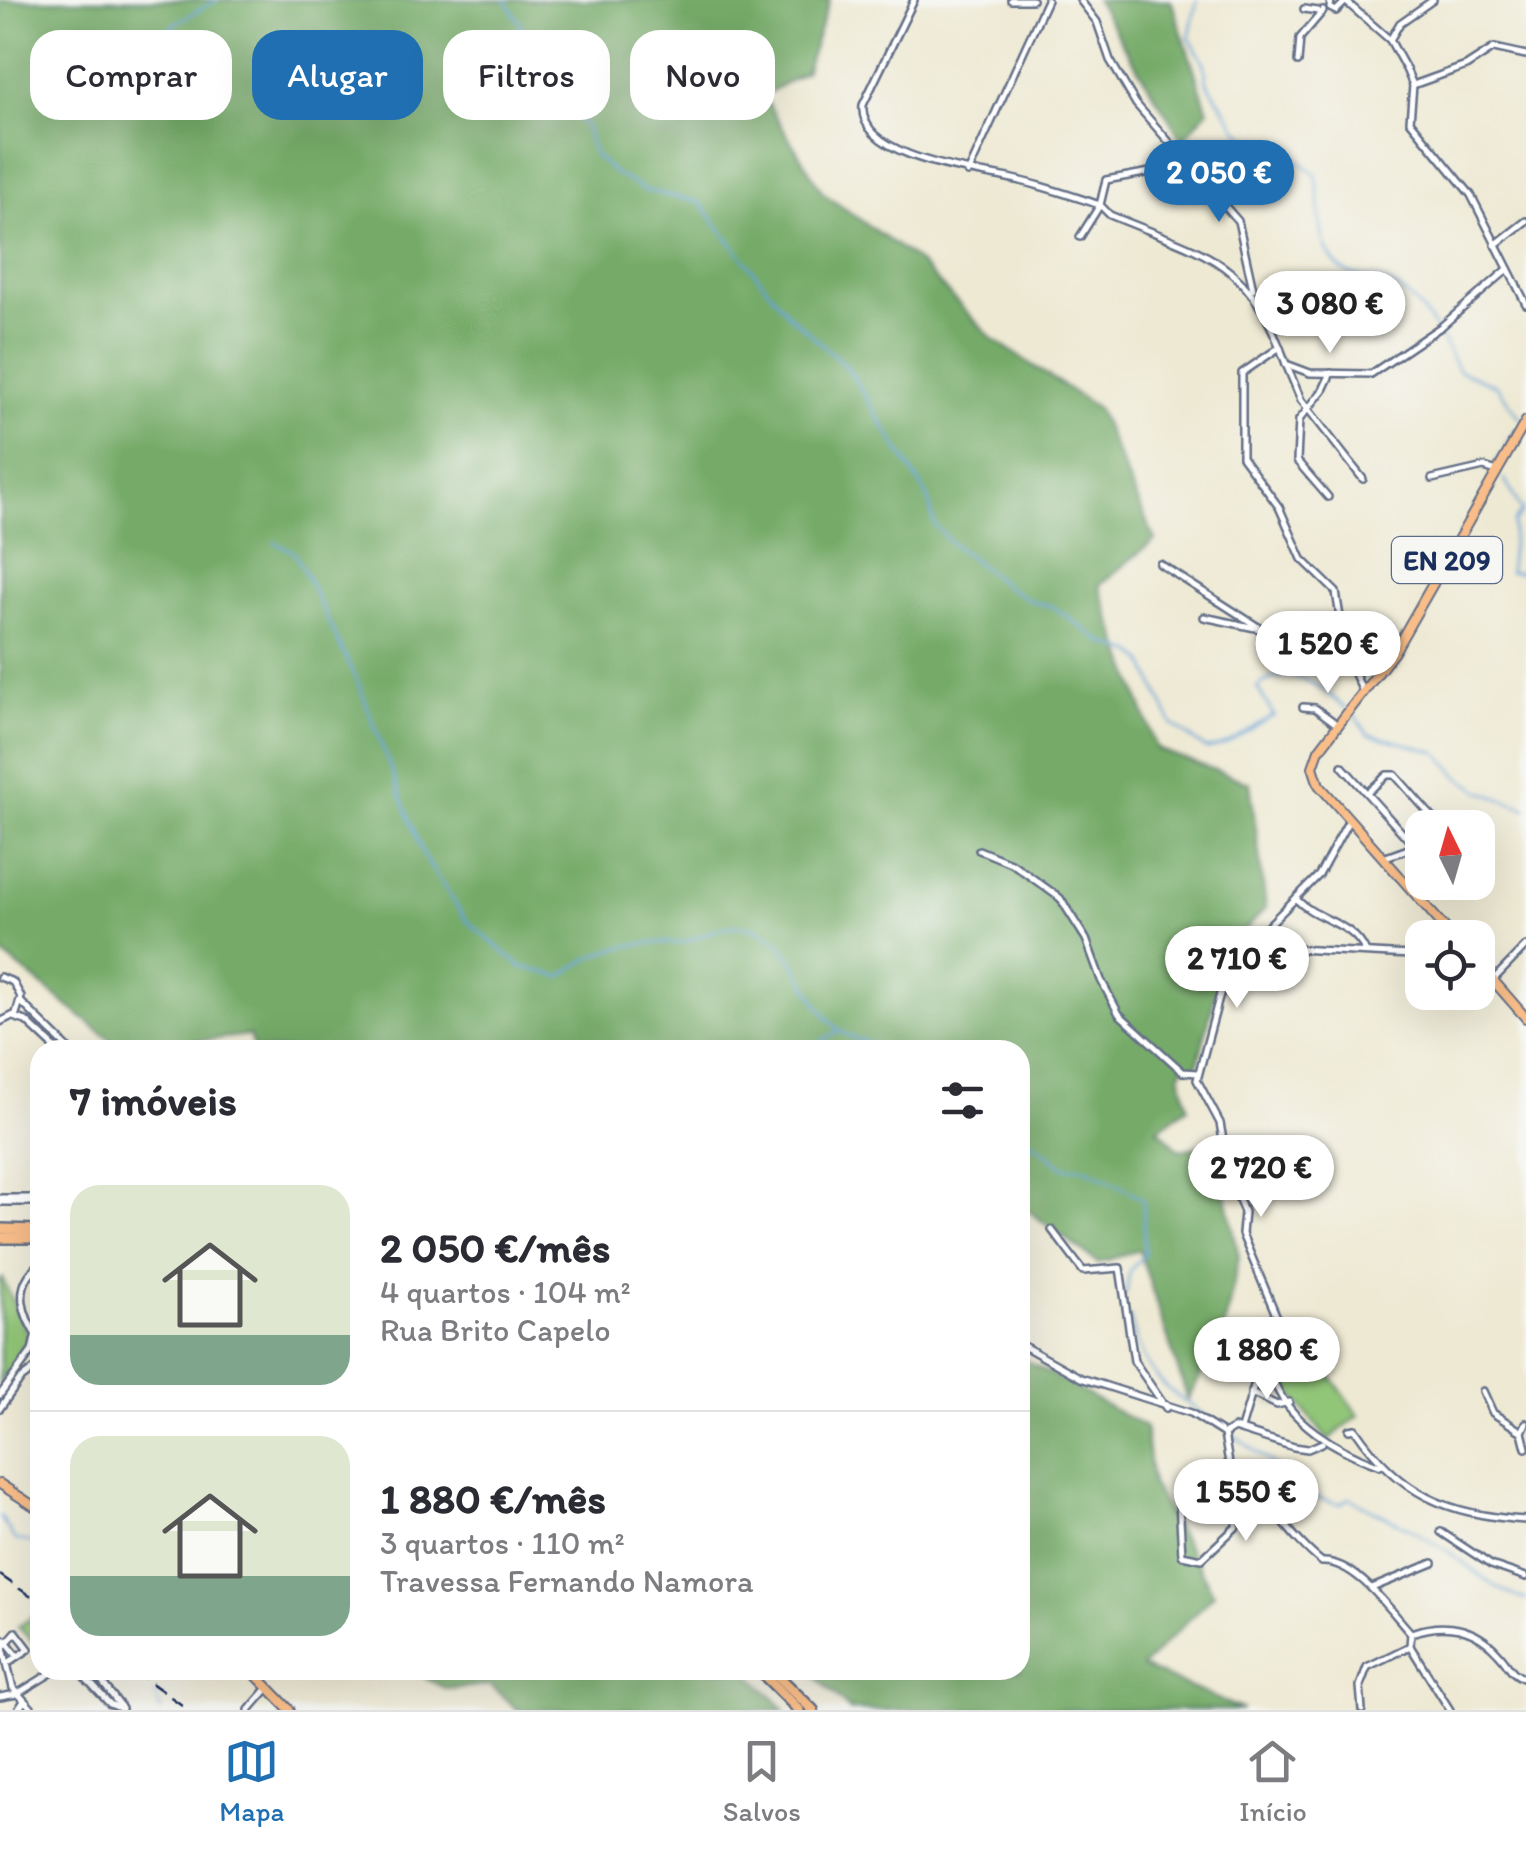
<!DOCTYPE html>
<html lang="pt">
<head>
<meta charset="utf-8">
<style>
	:root { --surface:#fff; --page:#f7f7f7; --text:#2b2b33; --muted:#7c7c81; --line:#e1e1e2; --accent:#1f6fb2 }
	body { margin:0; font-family:Itim,sans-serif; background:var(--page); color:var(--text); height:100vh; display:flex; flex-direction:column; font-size:38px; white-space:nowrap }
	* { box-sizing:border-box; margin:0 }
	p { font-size:32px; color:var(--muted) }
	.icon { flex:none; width:55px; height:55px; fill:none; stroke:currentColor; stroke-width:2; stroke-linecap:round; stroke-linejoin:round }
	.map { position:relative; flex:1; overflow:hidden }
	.side { position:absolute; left:30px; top:1040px; width:1000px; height:640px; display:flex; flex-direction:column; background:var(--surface); border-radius:30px; box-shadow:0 10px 40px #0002 }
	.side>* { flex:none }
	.guide { position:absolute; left:30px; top:30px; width:1000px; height:90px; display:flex; gap:20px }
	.needle { width:65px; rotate:355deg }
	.tools { position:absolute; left:1405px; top:810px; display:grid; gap:20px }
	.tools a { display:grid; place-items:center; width:90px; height:90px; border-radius:20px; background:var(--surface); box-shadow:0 10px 40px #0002; font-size:50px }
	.price { position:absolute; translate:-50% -85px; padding:0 22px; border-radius:35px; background:#fff; color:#222; font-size:32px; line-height:65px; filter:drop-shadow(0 2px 5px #0008) }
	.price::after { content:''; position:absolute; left:50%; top:60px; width:30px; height:22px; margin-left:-15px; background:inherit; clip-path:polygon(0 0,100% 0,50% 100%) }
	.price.selected { background:var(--accent); color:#fff }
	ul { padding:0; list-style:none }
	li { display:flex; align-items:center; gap:30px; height:250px; padding:0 40px }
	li+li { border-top:2px solid var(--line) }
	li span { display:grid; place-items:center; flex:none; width:280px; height:200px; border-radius:30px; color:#555 }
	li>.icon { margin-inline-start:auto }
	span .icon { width:120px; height:120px; fill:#fffc; stroke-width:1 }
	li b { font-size:42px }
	h2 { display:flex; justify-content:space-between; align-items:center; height:120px; padding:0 40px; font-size:42px }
	.chip { padding:0 35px; border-radius:30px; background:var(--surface); box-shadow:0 10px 40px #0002; font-size:35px; line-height:90px }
	.chip.selected { background:var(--accent); color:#fff }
	.tabs { display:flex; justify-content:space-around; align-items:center; height:140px; border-top:2px solid var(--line); background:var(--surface); font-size:28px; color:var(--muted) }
	.tabs a { display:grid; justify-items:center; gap:5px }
	.tabs .selected { color:var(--accent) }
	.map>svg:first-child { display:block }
	.green { fill:#91c577; stroke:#567a6a; stroke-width:2.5 }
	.forest { fill:#74aa68; stroke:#486c63; stroke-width:2.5 }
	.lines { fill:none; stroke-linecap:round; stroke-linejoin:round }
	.stream { stroke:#65a3d6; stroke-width:2.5 }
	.minor-casing { stroke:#657087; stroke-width:10 }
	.major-casing { stroke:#657087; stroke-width:12 }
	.highway-casing { stroke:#657087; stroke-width:14 }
	.minor { stroke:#fff; stroke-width:5 }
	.major { stroke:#f8bd89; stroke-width:8 }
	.highway { stroke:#f8bd89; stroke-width:9 }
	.rail { stroke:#1b2f5e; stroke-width:2.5; stroke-dasharray:15 8; stroke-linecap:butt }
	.labels { text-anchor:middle; stroke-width:8; stroke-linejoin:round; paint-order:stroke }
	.shield { fill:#f6f6f2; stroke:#5d6b8a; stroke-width:2.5 }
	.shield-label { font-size:28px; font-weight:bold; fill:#1b2f5e }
</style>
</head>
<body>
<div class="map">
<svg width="1526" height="1710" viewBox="0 0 1526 1710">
	<rect width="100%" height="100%" fill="#f6f6f2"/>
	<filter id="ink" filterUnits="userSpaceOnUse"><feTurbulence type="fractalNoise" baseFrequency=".01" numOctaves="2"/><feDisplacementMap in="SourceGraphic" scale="20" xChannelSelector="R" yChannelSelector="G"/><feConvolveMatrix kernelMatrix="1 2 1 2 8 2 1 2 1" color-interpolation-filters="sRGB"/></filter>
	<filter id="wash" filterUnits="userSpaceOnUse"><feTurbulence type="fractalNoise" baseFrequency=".0048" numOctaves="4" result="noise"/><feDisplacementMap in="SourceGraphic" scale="40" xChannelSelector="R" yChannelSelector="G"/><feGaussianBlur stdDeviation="2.25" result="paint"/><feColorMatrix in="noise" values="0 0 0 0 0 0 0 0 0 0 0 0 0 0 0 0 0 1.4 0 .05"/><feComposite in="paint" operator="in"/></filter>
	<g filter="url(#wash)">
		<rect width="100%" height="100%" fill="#eee9d3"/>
		<g class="green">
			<polygon points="2,1278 29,1338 0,1382 0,1279"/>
			<polygon points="1309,1346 1359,1415 1328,1440 1276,1374"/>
			<polygon points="35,1615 40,1621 40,1649 18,1627"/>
		</g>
		<g class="forest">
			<polygon points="0,0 830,0 805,72 763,96 823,193 916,260 993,339 1097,408 1155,540 1099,585 1157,749 1250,783 1266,908 1227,948 1197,1067 1183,1067 1180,1073 1188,1107 1158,1129 1180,1150 1215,1144 1239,1257 1224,1329 1188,1400 1139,1250 1098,1263 1023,1207 1020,1210 1020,1050 254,1050 249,1035 123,1050 0,952"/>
			<polygon points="1096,0 1171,0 1208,111 1182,140"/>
			<polygon points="1020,1357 1145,1427 1152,1484 1214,1594 1142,1667 1243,1710 850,1710 809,1670 1020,1670"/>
			<polygon points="411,1670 746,1670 785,1710 518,1710 490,1685 446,1689"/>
		</g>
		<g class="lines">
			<g class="stream">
				<path d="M506 0C511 10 518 18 522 28 544 74 534 93 584 123L594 155 614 173 644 190 699 202 787 313 847 367 928 497 934 524 948 540 1007 587 1033 602 1052 606 1104 643 1134 653 1144 662 1172 724 1206 749C1232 747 1250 726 1274 716L1257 687C1292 661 1318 686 1346 708"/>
				<path d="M1197 0 1189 38 1204 62 1207 82 1237 128 1249 139 1291 154 1316 175C1323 205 1314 239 1336 264 1348 277 1363 277 1378 280 1415 288 1444 340 1458 370L1497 386 1520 418"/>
				<polyline points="47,107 149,59 174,24 217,0"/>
				<polyline points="1506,446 1517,428"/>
				<polyline points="1495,465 1503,452"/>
				<polyline points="1504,478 1522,511 1514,523 1509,572 1526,573"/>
				<path d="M274 542 294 552 303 569 359 685 424 857 466 920 520 966 561 977C595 949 633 941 676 943 693 944 716 924 742 926 798 932 801 997 838 1029 849 1040 873 1041 887 1050"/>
				<polyline points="1353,713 1368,734 1437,752 1459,777 1482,792 1526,808"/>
				<polyline points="806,1050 839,1031"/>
				<path d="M1020 1132 1063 1167C1068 1169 1073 1167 1078 1167 1087 1167 1136 1194 1143 1200L1144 1255 1130 1270 1126 1294"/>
				<path d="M1130 1317C1145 1383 1171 1392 1223 1427"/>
				<path d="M1231 1433 1318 1498 1340 1504 1349 1498C1383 1516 1422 1532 1453 1555 1477 1573 1496 1591 1526 1600"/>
				<polyline points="0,1516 15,1540 40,1543"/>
				<polyline points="110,1670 113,1671"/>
				<polyline points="155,1694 161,1710"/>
			</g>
		</g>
	</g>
	<g filter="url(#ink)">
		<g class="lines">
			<defs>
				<g id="minor">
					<path d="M914 0 863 105C858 156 967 170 1003 177 1035 183 1069 195 1100 205L1110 215C1206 255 1249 257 1286 364L1310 373 1371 374 1442 326 1508 269"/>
					<polyline points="1011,0 1032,0"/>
					<polyline points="1080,0 1097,22 1110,60 1136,104 1238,221 1253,289"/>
					<polyline points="1331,0 1330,8 1336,11 1346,1"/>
					<polyline points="1344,0 1390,40 1406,69 1413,85 1410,121 1471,195 1526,304"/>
					<polyline points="1304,9 1318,11"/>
					<polyline points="1390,40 1400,23 1433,0"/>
					<polyline points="1298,62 1300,38 1323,11"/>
					<polyline points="1413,85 1466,66 1494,48 1526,55"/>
					<polyline points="968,173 1047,0"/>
					<polyline points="1080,237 1100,205 1106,180 1156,171 1182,158"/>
					<polyline points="1495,245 1526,221"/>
					<polyline points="1280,347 1242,373 1242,457 1279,507 1302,559 1336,592 1346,654 1363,692"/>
					<polyline points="1286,364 1301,400 1363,479"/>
					<polyline points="1432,479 1484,467 1497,471"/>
					<polyline points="1328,497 1297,461 1299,420 1323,390 1331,373"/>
					<polyline points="1160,564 1263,630 1311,635 1346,654"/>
					<polyline points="1204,617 1260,629"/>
					<polyline points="1303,707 1315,708 1338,725"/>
					<polyline points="1342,766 1415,847"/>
					<polyline points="1367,793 1387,775 1395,775 1442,828"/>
					<polyline points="979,850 1013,864 1060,898 1086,939 1101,980 1119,1014 1183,1072 1198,1073"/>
					<polyline points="1383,858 1422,844"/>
					<path d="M1296 899C1317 921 1352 921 1366 952"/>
					<path d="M1263 938 1243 945 1230 957 1197 1080 1220 1123 1229 1174 1244 1212 1242 1234 1279 1322C1282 1341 1266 1357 1272 1376 1286 1422 1339 1451 1380 1466"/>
					<polyline points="1263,938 1296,949 1411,955 1422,949"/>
					<polyline points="1263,938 1263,931 1319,875 1349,820"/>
					<polyline points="1434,938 1445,927"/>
					<polyline points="0,977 13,982 21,997 16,1014 0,1022"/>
					<polyline points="1493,980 1526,946"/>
					<polyline points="21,1002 70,1050"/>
					<polyline points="13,1017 26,1021 57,1050"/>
					<polyline points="0,1198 40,1198"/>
					<polyline points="0,1202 40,1202"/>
					<polyline points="1052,1230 1083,1271 1120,1268 1134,1361 1166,1408"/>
					<path d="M40 1264C12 1285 22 1316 40 1341"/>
					<polyline points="1020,1344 1081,1378 1191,1413 1224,1434"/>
					<polyline points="1483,1391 1493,1413 1522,1432"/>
					<polyline points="1251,1393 1277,1405 1289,1402"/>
					<polyline points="0,1395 32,1351 35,1337"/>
					<polyline points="0,1408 20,1380 40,1365"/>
					<polyline points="1526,1423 1522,1432 1526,1448"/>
					<polyline points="1241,1429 1256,1379 1272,1358"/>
					<path d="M1349 1430 1355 1429C1400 1495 1447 1515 1526 1520"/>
					<path d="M1322 1443 1308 1449 1294 1447 1234 1428 1224 1434 1230 1469C1266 1493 1287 1535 1322 1562 1355 1560 1389 1609 1411 1633"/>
					<polyline points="1219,1481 1237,1519 1236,1527 1202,1559 1182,1555 1178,1483 1219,1481 1233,1471"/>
					<polyline points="1441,1532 1491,1565 1526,1577"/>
					<polyline points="1372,1588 1433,1563"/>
					<path d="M1411 1633C1443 1622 1474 1626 1498 1653 1509 1664 1510 1674 1526 1679"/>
					<polyline points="1411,1633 1410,1646 1450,1710"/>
					<polyline points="5,1640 18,1656"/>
					<polyline points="8,1663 29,1649 16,1632 3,1647 13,1688 33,1710"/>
					<polyline points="78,1670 110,1704 122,1709"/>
					<polyline points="93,1670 121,1707"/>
					<polyline points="0,1697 17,1694 56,1670"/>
					<polyline points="18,1710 24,1701"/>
					<polyline points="249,1710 268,1688"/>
					<polyline points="1362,1710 1360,1686 1367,1667 1410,1646"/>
				</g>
				<g id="major">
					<polyline points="1454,938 1319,785 1313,767 1319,750 1394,652 1526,421"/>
					<polyline points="1478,963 1526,1018"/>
					<polyline points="0,1484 40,1510"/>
					<polyline points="251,1670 290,1710"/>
				</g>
				<g id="highway">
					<polyline points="0,1229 40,1230"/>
					<polyline points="0,1238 40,1238"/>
					<polyline points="759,1670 799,1710"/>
					<polyline points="772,1670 813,1710"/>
				</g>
			</defs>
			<use href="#minor" class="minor-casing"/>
			<use href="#major" class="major-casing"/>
			<use href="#highway" class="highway-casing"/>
			<use href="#minor" class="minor"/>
			<use href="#major" class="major"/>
			<use href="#highway" class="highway"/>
			<g class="rail">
				<polyline points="0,1575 40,1603"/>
				<polyline points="133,1670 189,1710"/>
			</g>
		</g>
	</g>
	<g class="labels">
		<rect class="shield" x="1392" y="537" width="110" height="46" rx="8"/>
		<g class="shield-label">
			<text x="1447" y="570">EN 209</text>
		</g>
	</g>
</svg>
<div class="tools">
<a><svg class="needle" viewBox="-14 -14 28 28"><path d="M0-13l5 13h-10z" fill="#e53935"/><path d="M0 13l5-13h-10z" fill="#7c7c81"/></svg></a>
<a><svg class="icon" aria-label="locate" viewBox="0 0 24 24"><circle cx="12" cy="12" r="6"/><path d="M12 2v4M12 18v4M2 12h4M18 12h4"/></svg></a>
</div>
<b class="price selected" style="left:1219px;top:225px">2 050 €</b>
<b class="price" style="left:1330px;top:356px">3 080 €</b>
<b class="price" style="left:1328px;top:696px">1 520 €</b>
<b class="price" style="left:1237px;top:1011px">2 710 €</b>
<b class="price" style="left:1261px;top:1220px">2 720 €</b>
<b class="price" style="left:1267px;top:1402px">1 880 €</b>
<b class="price" style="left:1246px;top:1544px">1 550 €</b>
<div class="guide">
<a class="chip">Comprar</a>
<a class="chip selected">Alugar</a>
<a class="chip">Filtros</a>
<a class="chip">Novo</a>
</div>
<section class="side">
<h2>7 imóveis<svg class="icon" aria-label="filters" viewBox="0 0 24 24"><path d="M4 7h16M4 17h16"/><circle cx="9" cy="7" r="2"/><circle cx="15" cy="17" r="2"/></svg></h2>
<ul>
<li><span style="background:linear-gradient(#dfe7d0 75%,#7fa58c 0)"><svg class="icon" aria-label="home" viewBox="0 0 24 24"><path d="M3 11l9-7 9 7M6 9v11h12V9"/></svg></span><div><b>2 050 €/mês</b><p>4 quartos · 104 m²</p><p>Rua Brito Capelo</p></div></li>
<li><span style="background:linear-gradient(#dfe7d0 70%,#7fa58c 0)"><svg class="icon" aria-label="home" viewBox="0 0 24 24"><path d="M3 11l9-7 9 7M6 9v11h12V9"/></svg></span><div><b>1 880 €/mês</b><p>3 quartos · 110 m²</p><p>Travessa Fernando Namora</p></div></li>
</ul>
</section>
</div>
<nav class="tabs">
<a class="selected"><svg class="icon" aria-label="map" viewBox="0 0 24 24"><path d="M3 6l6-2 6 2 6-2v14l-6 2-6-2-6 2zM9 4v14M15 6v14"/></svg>Mapa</a>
<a><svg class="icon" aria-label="saved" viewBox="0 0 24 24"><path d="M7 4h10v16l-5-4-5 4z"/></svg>Salvos</a>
<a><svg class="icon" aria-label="home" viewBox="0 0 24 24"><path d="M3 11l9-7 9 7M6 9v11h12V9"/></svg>Início</a>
</nav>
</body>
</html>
